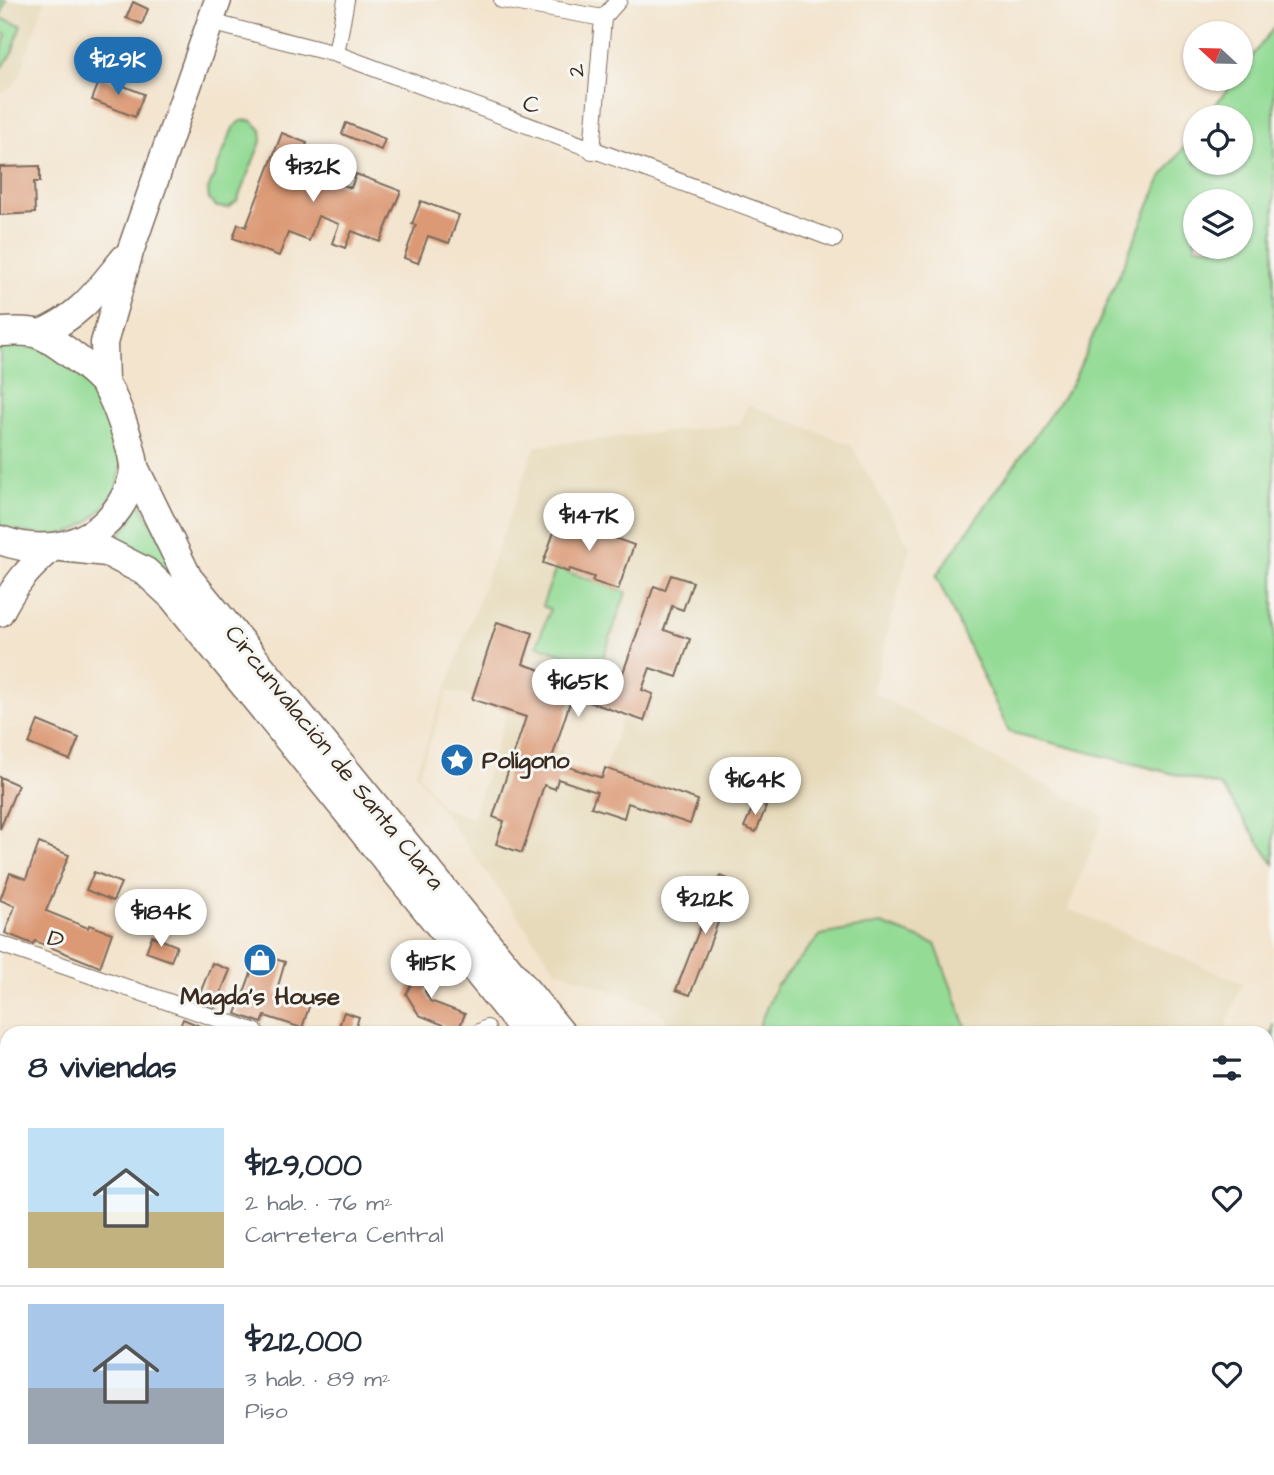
<!DOCTYPE html>
<html lang="es">
<head>
<meta charset="utf-8">
<style>
	:root { --surface:#fff; --page:#f6f6f7; --text:#1f2937; --muted:#747a83; --line:#e0e1e3; --accent:#1f6fb2 }
	body { margin:0; font-family:"Architects Daughter",sans-serif; background:var(--page); color:var(--text); height:100vh; display:flex; flex-direction:column; font-size:26px; white-space:nowrap }
	* { box-sizing:border-box; margin:0 }
	p { font-size:23px; color:var(--muted) }
	.icon { flex:none; width:38px; height:38px; fill:none; stroke:currentColor; stroke-width:2; stroke-linecap:round; stroke-linejoin:round }
	.map { position:relative; flex:1; overflow:hidden }
	.sheet { position:absolute; left:0px; top:1026px; width:1274px; height:450px; display:flex; flex-direction:column; background:var(--surface); border-radius:21px 21px 0 0; box-shadow:0 2px 5px #0004 }
	.sheet>* { flex:none }
	.needle { width:46px; rotate:292deg }
	.controls { position:absolute; left:1183px; top:21px; display:grid; gap:14px }
	.controls a { display:grid; place-items:center; width:70px; height:70px; border-radius:50%; background:var(--surface); box-shadow:0 2px 5px #0004; font-size:35px }
	.price { position:absolute; translate:-50% -60px; padding:0 16px; border-radius:24px; background:#fff; color:#222; font-size:23px; line-height:46px; filter:drop-shadow(0 2px 4px #0008) }
	.price::after { content:''; position:absolute; left:50%; top:42px; width:21px; height:16px; margin-left:-10px; background:inherit; clip-path:polygon(0 0,100% 0,50% 100%) }
	.price.on { background:var(--accent); color:#fff }
	ul { padding:0; list-style:none }
	li { display:flex; align-items:center; gap:21px; height:175px; padding:0 28px }
	li+li { border-top:2px solid var(--line) }
	li span { display:grid; place-items:center; flex:none; width:196px; height:140px; border-radius:0px; color:#555 }
	li>.icon { margin-inline-start:auto }
	span .icon { width:84px; height:84px; fill:#fffc; stroke-width:1 }
	li b { font-size:30px }
	h2 { display:flex; justify-content:space-between; align-items:center; height:84px; padding:0 28px; font-size:30px }
	.map>svg:first-child { display:block }
	.built { fill:#e7daba; fill-rule:evenodd }
	.green { fill:#94db96; stroke:#68825a; stroke-width:2; fill-rule:evenodd }
	.building { fill:#dc9975 }
	.lines { fill:none; stroke-linecap:round; stroke-linejoin:round }
	.minor-casing { stroke:#7b6b5c; stroke-width:18 }
	.tertiary-casing { stroke:#7b6b5c; stroke-width:24 }
	.primary-casing { stroke:#7b6b5c; stroke-width:29 }
	.trunk-casing { stroke:#7b6b5c; stroke-width:31 }
	.minor { stroke:#fff; stroke-width:16 }
	.tertiary { stroke:#fff; stroke-width:21 }
	.primary { stroke:#fff; stroke-width:26 }
	.trunk { stroke:#fff; stroke-width:28 }
	.labels { text-anchor:middle; stroke-width:6; stroke-linejoin:round; paint-order:stroke }
	.street-label { font-size:24px; fill:#3b2a1e; stroke:#f6f6f2 }
	.poi-label { font-size:24px; font-weight:bold; fill:#3b2a1e; stroke:#f6f6f2; text-anchor:start }
</style>
</head>
<body>
<div class="map">
<svg width="1274" height="1475" viewBox="0 0 1274 1475">
	<rect width="100%" height="100%" fill="#f6f6f2"/>
	<filter id="ink" filterUnits="userSpaceOnUse"><feTurbulence type="fractalNoise" baseFrequency=".0143" numOctaves="2"/><feDisplacementMap in="SourceGraphic" scale="14" xChannelSelector="R" yChannelSelector="G"/><feConvolveMatrix kernelMatrix="1 2 1 2 8 2 1 2 1" color-interpolation-filters="sRGB"/></filter>
	<filter id="wash" filterUnits="userSpaceOnUse"><feTurbulence type="fractalNoise" baseFrequency=".00686" numOctaves="4" result="noise"/><feDisplacementMap in="SourceGraphic" scale="28" xChannelSelector="R" yChannelSelector="G"/><feGaussianBlur stdDeviation="1.57" result="paint"/><feColorMatrix in="noise" values="0 0 0 0 0 0 0 0 0 0 0 0 0 0 0 0 0 1.4 0 .05"/><feComposite in="paint" operator="in"/></filter>
	<g filter="url(#wash)">
		<rect width="100%" height="100%" fill="#f3e4ce"/>
		<g class="built">
			<polygon points="0,0 45,0 20,75 11,88 0,94"/>
			<path d="M748 404 851 445 910 547 872 692 1104 817 1068 909 1242 983 1224 1032H676L655 1007 556 970 415 773 535 446 740 424ZM448 690 508 711 472 818 443 808 419 774ZM572 697 623 714 602 777 563 765 566 753 555 749Z"/>
		</g>
		<g class="green">
			<polygon points="0,0 6,0 0,18 21,25 11,56 0,69 0,57 6,34 0,32"/>
			<path d="M1274 27V864L1221 786 1009 732 936 576 1073 382 1160 180 1195 132V163H1241V117H1206L1235 79H1241V71ZM1195 201H1241V247H1195Z"/>
			<polygon points="251,120 261,130 262,139 237,201 228,208 217,207 209,200 208,190 233,128 241,121"/>
			<path d="M0 343C20 345 40 346 57 357 91 376 131 440 119 480 115 494 106 505 96 515 88 523 74 533 64 534 42 538 20 531 0 526Z"/>
			<polygon points="140,502 193,598 108,545 128,526"/>
			<polygon points="556,568 626,592 600,667 537,645 550,609 542,606"/>
			<polygon points="881,924 935,944 968,1032 756,1032 776,986 821,935"/>
			<polygon points="1274,1024 1274,1475 1237,1475 1237,1468 1267,1468 1267,1053"/>
		</g>
		<g id="blocks">
			<g class="building">
				<polygon points="133,2 148,9 142,24 126,18"/>
				<polygon points="101,77 144,94 135,117 92,100"/>
				<polygon points="346,123 385,139 381,150 342,134"/>
				<polygon points="282,133 307,143 297,168 351,188 356,174 401,191 380,242 352,231 345,248 332,243 339,224 318,216 309,241 288,233 279,256 233,238 238,224 246,227"/>
				<polygon points="40,166 40,182 34,182 35,213 0,215 0,167"/>
				<polygon points="421,201 459,215 449,243 428,236 418,263 404,258 416,225 412,224"/>
				<polygon points="559,518 634,545 618,590 592,581 594,577 570,569 568,572 543,563"/>
				<polygon points="671,575 693,582 683,610 672,606 664,630 690,639 677,677 650,668 642,690 653,694 644,721 572,696 551,761 602,778 605,768 698,800 690,824 628,803 624,818 591,807 597,792 558,779 555,789 544,785 522,853 496,844 504,821 493,817 526,717 472,699 497,622 533,633 523,664 615,695 654,586 665,590"/>
				<polygon points="38,721 79,738 70,760 29,744"/>
				<polygon points="0,777 18,785 0,829"/>
				<polygon points="755,802 766,807 756,832 744,827"/>
				<polygon points="39,843 69,855 46,911 88,928 89,925 112,933 100,967 35,941 33,944 5,933 15,906 0,900 10,873 26,879"/>
				<polygon points="94,872 121,883 113,901 86,890"/>
				<polygon points="720,876 734,881 690,995 676,990"/>
				<polygon points="152,936 177,946 171,961 146,952"/>
				<polygon points="258,954 285,962 276,993 310,1004 302,1028 265,1016 262,1023 236,1014"/>
				<polygon points="425,957 437,970 425,991 430,1001 465,1014 458,1031 419,1015 406,994"/>
				<polygon points="212,963 230,970 215,1007 197,1001"/>
				<polygon points="344,1012 359,1017 354,1032 337,1032"/>
				<polygon points="183,1019 214,1032 178,1032"/>
			</g>
		</g>
	</g>
	<g filter="url(#ink)">
		<use href="#blocks" fill-opacity="0" stroke="#7b6b5c" stroke-width="2"/>
		<g class="lines">
			<defs>
				<g id="minor">
					<polyline points="502,0 603,18"/>
					<polyline points="210,22 336,54 834,239"/>
					<polyline points="336,54 346,0"/>
					<polyline points="592,151 603,18 619,0"/>
					<polyline points="0,944 256,1032"/>
					<polyline points="480,1032 487,1028"/>
					<polyline points="326,1468 342,1475"/>
					<polyline points="218,1475 221,1468"/>
				</g>
				<g id="tertiary">
					<polyline points="0,1192 7,1195"/>
					<polyline points="666,1468 678,1475"/>
				</g>
				<g id="primary">
					<path d="M38 334C79 318 97 291 124 258"/>
					<polyline points="105,384 104,343 130,252 218,0"/>
					<path d="M0 613C15 584 27 570 51 549"/>
				</g>
				<g id="trunk">
					<path d="M0 332C11 332 27 330 38 334 52 338 98 373 106 386 116 400 133 450 134 467 134 480 126 496 119 507 92 547 44 556 0 540"/>
					<polyline points="134,467 188,578 560,1032"/>
					<polyline points="61,547 107,552 146,572 173,597 526,1032"/>
					<polyline points="875,1468 881,1475"/>
					<polyline points="908,1468 913,1475"/>
				</g>
			</defs>
			<use href="#minor" class="minor-casing"/>
			<use href="#tertiary" class="tertiary-casing"/>
			<use href="#primary" class="primary-casing"/>
			<use href="#trunk" class="trunk-casing"/>
			<use href="#minor" class="minor"/>
			<use href="#tertiary" class="tertiary"/>
			<use href="#primary" class="primary"/>
			<use href="#trunk" class="trunk"/>
		</g>
	</g>
	<defs>
		<symbol id="sight-disc" viewBox="-11 -11 22 22"><circle r="9.5" fill="#1f6fb2" stroke="#f6f6f2"/><path d="M0-6L1.8-2.2L6-1.7L2.9 1.2L3.7 5.4L0 3.3L-3.7 5.4L-2.9 1.2L-6-1.7L-1.8-2.2Z" fill="#fff"/></symbol>
		<symbol id="shop-disc" viewBox="-11 -11 22 22"><circle r="9.5" fill="#1f6fb2" stroke="#f6f6f2"/><path d="M-5-2.5h2.3a2.7 3.5 0 0 1 5.4 0H5L5.5 6h-11ZM-1.5-2.5h3a1.5 2.3 0 0 0-3 0Z" fill="#fff"/></symbol>
	</defs>
	<g fill-rule="evenodd">
		<use href="#sight-disc" x="438" y="741" width="38" height="38"/>
		<use href="#shop-disc" x="241" y="941" width="38" height="38"/>
	</g>
	<g class="labels">
		<g class="street-label">
			<text transform="translate(576 70) rotate(-85)" y="8">2</text>
			<text transform="translate(532 104) rotate(21)" y="8">C</text>
			<text transform="translate(335 757) rotate(51)" y="8">Circunvalación de Santa Clara</text>
			<text transform="translate(56 939) rotate(19)" y="8">D</text>
		</g>
		<g class="poi-label">
			<text x="482" y="768">Polígono</text>
			<text x="260" y="1004" text-anchor="middle">Magda’s House</text>
		</g>
	</g>
</svg>
<div class="controls">
<a><svg class="needle" viewBox="-14 -14 28 28"><path d="M0-13l5 13h-10z" fill="#e53935"/><path d="M0 13l5-13h-10z" fill="#747a83"/></svg></a>
<a><svg class="icon" aria-label="locate" viewBox="0 0 24 24"><circle cx="12" cy="12" r="6"/><path d="M12 2v4M12 18v4M2 12h4M18 12h4"/></svg></a>
<a><svg class="icon" aria-label="layers" viewBox="0 0 24 24"><path d="M12 4l9 5-9 5-9-5zM3 14l9 5 9-5"/></svg></a>
</div>
<b class="price on" style="left:118px;top:97px">$129K</b>
<b class="price" style="left:313px;top:204px">$132K</b>
<b class="price" style="left:589px;top:553px">$147K</b>
<b class="price" style="left:578px;top:719px">$165K</b>
<b class="price" style="left:755px;top:817px">$164K</b>
<b class="price" style="left:705px;top:936px">$212K</b>
<b class="price" style="left:161px;top:949px">$184K</b>
<b class="price" style="left:431px;top:1000px">$115K</b>
<section class="sheet">
<h2>8 viviendas<svg class="icon" aria-label="filters" viewBox="0 0 24 24"><path d="M4 7h16M4 17h16"/><circle cx="9" cy="7" r="2"/><circle cx="15" cy="17" r="2"/></svg></h2>
<ul>
<li><span style="background:linear-gradient(#bfe0f5 60%,#c2b280 0)"><svg class="icon" aria-label="home" viewBox="0 0 24 24"><path d="M3 11l9-7 9 7M6 9v11h12V9"/></svg></span><div><b>$129,000</b><p>2 hab. · 76 m²</p><p>Carretera Central</p></div><svg class="icon" aria-label="heart" viewBox="0 0 24 24"><path d="M12 20l-8-8c-3-5 5-10 8-4 3-6 11-1 8 4z"/></svg></li>
<li><span style="background:linear-gradient(#a9c7e8 60%,#9aa5b1 0)"><svg class="icon" aria-label="home" viewBox="0 0 24 24"><path d="M3 11l9-7 9 7M6 9v11h12V9"/></svg></span><div><b>$212,000</b><p>3 hab. · 89 m²</p><p>Piso</p></div><svg class="icon" aria-label="heart" viewBox="0 0 24 24"><path d="M12 20l-8-8c-3-5 5-10 8-4 3-6 11-1 8 4z"/></svg></li>
</ul>
</section>
</div>
</body>
</html>
